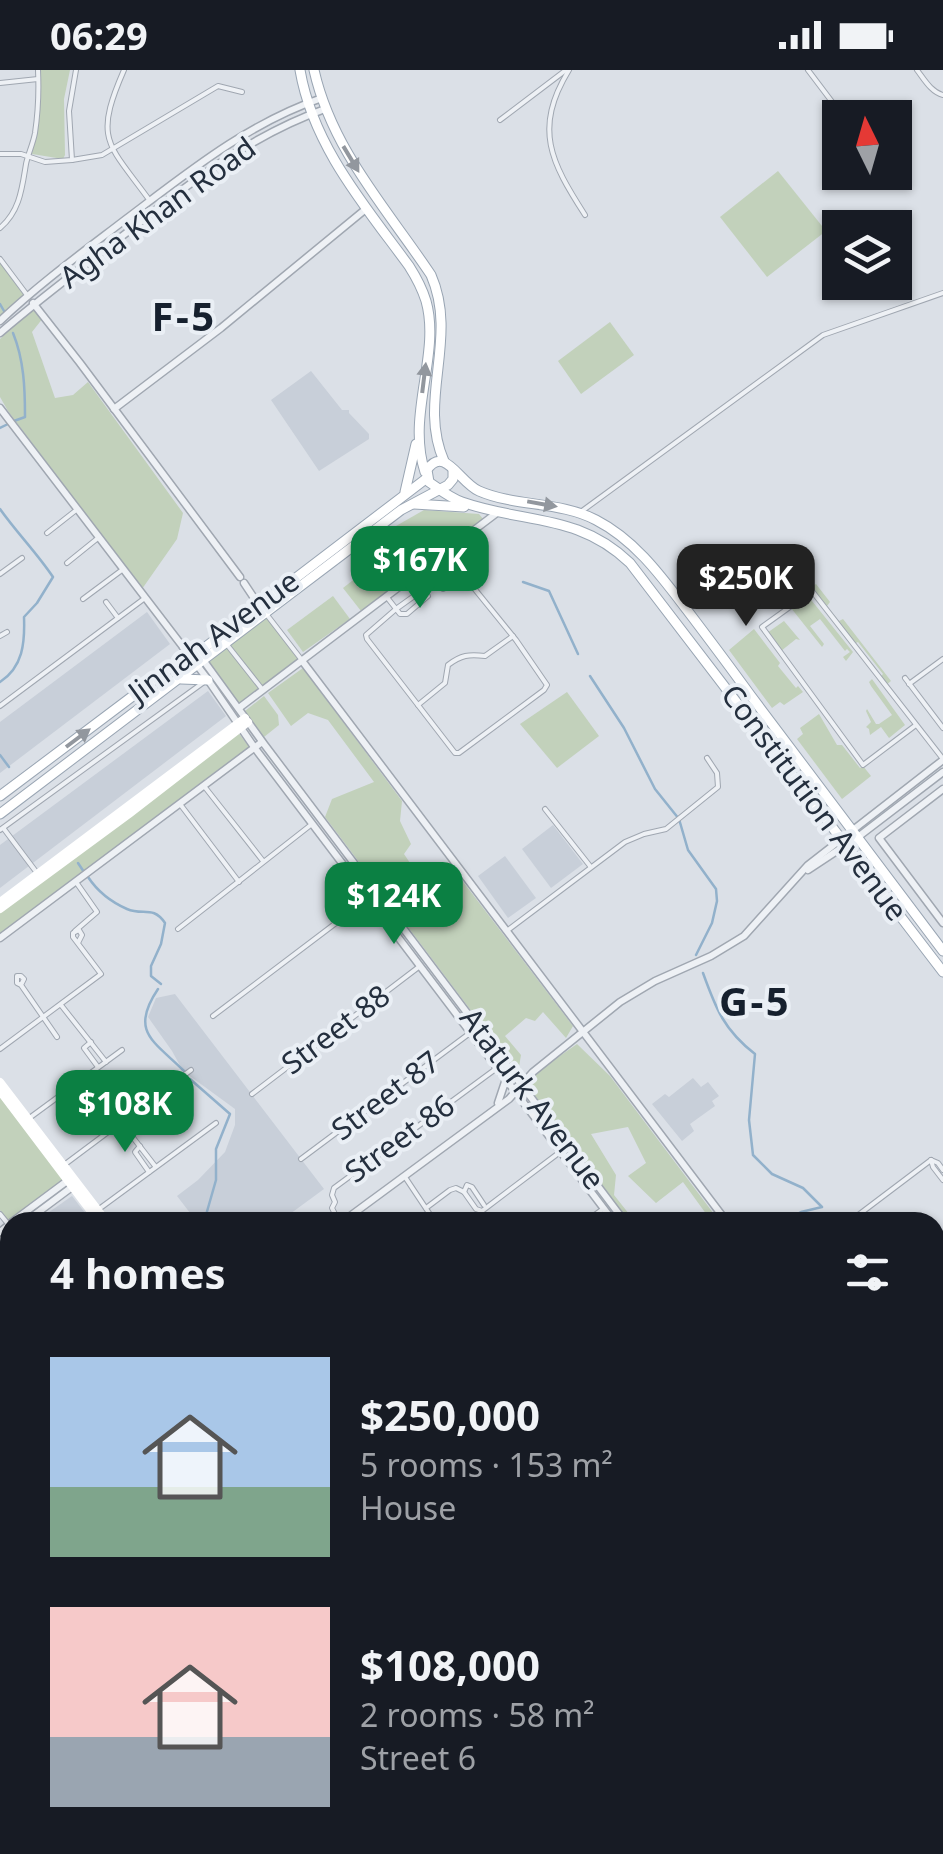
<!DOCTYPE html>
<html lang="en">
<head>
<meta charset="utf-8">
<style>
	:root { --surface:#171b24; --page:#20242c; --text:#f1f3f6; --muted:#9ea1a6; --accent:#0b8043 }
	body { margin:0; font-family:"Noto Sans",sans-serif; background:var(--page); color:var(--text); height:100vh; display:flex; flex-direction:column; font-size:38px; white-space:nowrap }
	* { box-sizing:border-box; margin:0 }
	p { font-size:32px; color:var(--muted) }
	.icon { flex:none; width:55px; height:55px; fill:none; stroke:currentColor; stroke-width:2; stroke-linecap:round; stroke-linejoin:round }
	.map { position:relative; flex:1; overflow:hidden }
	.drawer { position:absolute; left:0px; top:1142px; width:945px; height:642px; display:flex; flex-direction:column; background:var(--surface); border-radius:30px 30px 0 0; box-shadow:0 2px 8px #0004 }
	.drawer>* { flex:none }
	.needle { width:65px; rotate:355deg }
	.controls { position:absolute; left:822px; top:30px; display:grid; gap:20px }
	.controls a { display:grid; place-items:center; width:90px; height:90px; border-radius:0px; background:var(--surface); box-shadow:0 2px 8px #0004; font-size:50px }
	.price { position:absolute; translate:-50% -85px; padding:0 22px; border-radius:20px; background:var(--accent); color:#fff; font-size:32px; line-height:65px; filter:drop-shadow(0 2px 5px #0008) }
	.price::after { content:''; position:absolute; left:50%; top:60px; width:30px; height:22px; margin-left:-15px; background:inherit; clip-path:polygon(0 0,100% 0,50% 100%) }
	.price.active { background:#222; color:#fff }
	ul { padding:0; list-style:none }
	li { display:flex; align-items:center; gap:30px; height:250px; padding:0 50px }
	li span { display:grid; place-items:center; flex:none; width:280px; height:200px; border-radius:0px; color:#555 }
	li>.icon { margin-inline-start:auto }
	span .icon { width:120px; height:120px; fill:#fffc; stroke-width:1 }
	li b { font-size:42px }
	h2 { display:flex; justify-content:space-between; align-items:center; height:120px; padding:0 50px; font-size:42px }
	.status { display:flex; justify-content:space-between; align-items:center; height:70px; padding:0 50px; background:var(--surface); direction:ltr }
	.status svg { height:28px; fill:currentColor }
	.map>svg:first-child { display:block }
	.built { fill:#c8cfd9 }
	.green { fill:#c2d1bb }
	.lines { fill:none; stroke-linecap:round; stroke-linejoin:round }
	.stream { stroke:#92b1cb; stroke-width:2.5 }
	.minor-casing { stroke:#a0a7b1; stroke-width:6 }
	.tertiary-casing { stroke:#a0a7b1; stroke-width:9 }
	.primary-casing { stroke:#99a5b3; stroke-width:11 }
	.trunk-casing { stroke:#818f9f; stroke-width:12 }
	.minor { stroke:#eef1f5; stroke-width:4 }
	.tertiary { stroke:#eef1f5; stroke-width:6 }
	.secondary { stroke:#fff; stroke-width:8 }
	.primary { stroke:#fff; stroke-width:9 }
	.trunk { stroke:#fff; stroke-width:10 }
	.oneway { fill:#92979e }
	.labels { text-anchor:middle; stroke-width:8; stroke-linejoin:round; paint-order:stroke }
	.street-label { font-size:30px; fill:#242f3e; stroke:#eaeff5 }
	.district-label { font-size:40px; font-weight:bold; letter-spacing:2.5px; fill:#16202e; stroke:#eaeff5 }
</style>
</head>
<body>
<div class="status"><b>06:29</b><svg viewBox="0 0 49 12"><path d="M0 12V9h3v3zM5 12V6h3v6zM10 12V3h3v9zM15 12V0h3v12zM26 1h20v11H26zM47 4h2v5h-2z"/></svg></div>
<div class="map">
<svg width="943" height="1784" viewBox="0 0 943 1784">
	<rect width="100%" height="100%" fill="#dbe0e7"/>
	<g class="built">
		<polygon points="311,301 342,340 349,340 349,343 369,364 369,369 319,401 271,330"/>
		<polygon points="147,542 170,574 0,703 0,652"/>
		<polygon points="208,621 226,646 0,818 0,775"/>
		<polygon points="553,755 583,794 551,818 522,779"/>
		<polygon points="505,786 536,828 508,848 478,806"/>
		<polygon points="175,924 324,1119 279,1152 197,1152 177,1126 198,1110 225,1082 235,1055 235,1039 183,1001 172,981 148,947 156,928"/>
		<polygon points="693,1008 701,1017 708,1012 719,1026 712,1031 715,1036 690,1054 694,1061 682,1071 652,1034 665,1024 669,1027"/>
		<polygon points="72,1126 92,1152 35,1152"/>
		<polygon points="10,1171 10,1284 0,1271 0,1178"/>
	</g>
	<g class="green">
		<polygon points="39,0 70,0 64,29 65,85 63,89 32,84 38,49"/>
		<polygon points="778,101 826,161 767,207 720,147"/>
		<polygon points="0,192 25,224 0,247"/>
		<polygon points="35,237 43,248 32,262 55,328 73,325 88,312 183,443 177,469 142,519 8,341 0,327 0,269"/>
		<polygon points="610,252 634,285 581,324 558,291"/>
		<polygon points="424,440 479,444 483,449 361,541 343,518 403,471 396,456"/>
		<polygon points="816,514 830,532 827,536 839,551 843,549 891,611 886,615 880,607 883,604 858,572 854,574 810,518"/>
		<polygon points="333,526 350,549 303,582 287,560"/>
		<polygon points="808,526 853,582 846,591 843,587 850,582 847,579 845,581 820,549 810,556 824,574 822,577 791,538"/>
		<polygon points="266,547 298,589 241,633 238,632 210,597 210,591"/>
		<polygon points="784,551 800,570 796,569 781,581 767,563"/>
		<polygon points="754,559 780,593 778,596 796,618 798,616 803,622 784,635 780,632 772,638 729,580"/>
		<polygon points="303,598 402,731 400,751 411,774 404,784 420,808 448,792 573,956 566,968 543,942 535,951 526,948 505,966 521,985 519,997 512,995 325,747 332,729 374,712 328,650 308,643 291,656 268,623"/>
		<polygon points="872,609 905,655 889,668 881,657 870,665 869,659 866,657 871,652 866,641 867,639 876,654 879,654 892,645 871,616 869,612"/>
		<polygon points="567,622 599,666 557,698 520,654"/>
		<polygon points="264,626 278,645 279,655 264,667 248,648 245,641"/>
		<polygon points="819,644 837,675 842,675 860,698 863,696 871,706 842,729 797,669 803,664 800,658"/>
		<polygon points="237,661 250,678 0,865 0,842"/>
		<polygon points="577,974 610,1006 720,1152 712,1152 683,1112 656,1133 628,1106 646,1093 628,1057 591,1064 616,1105 614,1125 633,1149 641,1145 646,1152 630,1152 530,1019 534,1004"/>
		<polygon points="0,1027 63,1110 8,1151 0,1140"/>
		<polygon points="943,1388 943,1441 935,1447 935,1394"/>
		<polygon points="943,1471 943,1784 528,1784 540,1775 935,1775 935,1477"/>
		<polygon points="426,1775 499,1775 487,1784 414,1784"/>
	</g>
	<g class="lines">
		<g class="stream">
			<polyline points="0,234 4,241"/>
			<path d="M13 263C24 290 25 318 25 347L14 351"/>
			<polyline points="0,358 8,354"/>
			<path d="M0 439C17 463 37 483 53 507L37 533 24 547C25 573 23 597 0 612"/>
			<polyline points="523,512 549,521 578,584"/>
			<polyline points="590,606 624,658 655,719 679,749 688,780 716,819 717,831 712,853 696,885"/>
			<polyline points="0,685 9,697"/>
			<polyline points="78,793 84,802"/>
			<path d="M88 807C98 822 111 832 127 839 143 846 153 835 165 853L161 874 151 896V906L161 914"/>
			<path d="M703 903C716 939 724 960 755 984L749 1050 753 1085 772 1104 803 1118 822 1137 801 1142 782 1152"/>
			<path d="M158 919C129 962 154 971 184 1001"/>
			<polyline points="190,1009 230,1044 216,1079 216,1110 204,1152"/>
			<polyline points="456,1775 458,1779 456,1784"/>
			<polyline points="746,1775 748,1784"/>
		</g>
		<defs>
			<g id="minor">
				<path d="M124 0C93 71 108 73 150 131"/>
				<path d="M569 0C533 59 551 92 585 145"/>
				<polyline points="808,0 842,45"/>
				<path d="M917 0C924 9 931 22 943 25"/>
				<polyline points="0,13 38,9"/>
				<polyline points="500,50 566,0"/>
				<polyline points="0,84 21,84 45,92 72,90 102,85 218,16 242,22"/>
				<polyline points="72,90 69,41 76,0"/>
				<path d="M0 158C20 141 22 118 26 94 28 84 33 74 35 63 38 43 39 21 38 0"/>
				<polyline points="0,189 27,225"/>
				<polyline points="582,441 823,265 943,223"/>
				<polyline points="47,463 75,441"/>
				<polyline points="67,493 98,468"/>
				<polygon points="456,496 516,570 547,615 544,620 459,683 455,683 367,569 366,565 396,539"/>
				<polyline points="0,504 22,488"/>
				<polyline points="436,509 443,519 453,514 446,502"/>
				<polyline points="386,526 400,544 407,544 428,526 416,507"/>
				<polyline points="83,529 122,500"/>
				<polyline points="106,532 118,548"/>
				<polyline points="267,545 301,589"/>
				<polyline points="0,566 7,562"/>
				<polyline points="228,576 262,619"/>
				<polyline points="905,608 943,658"/>
				<polyline points="909,614 943,589"/>
				<path d="M418 635 445 613 448 595C461 585 469 584 485 586L513 566"/>
				<polyline points="0,636 145,528"/>
				<polyline points="916,655 863,695 762,557 812,521 943,689"/>
				<polyline points="204,716 263,791"/>
				<polyline points="180,734 239,812"/>
				<polyline points="545,739 590,796"/>
				<polyline points="4,759 37,803"/>
				<polyline points="0,760 204,612"/>
				<polyline points="178,859 312,754"/>
				<polyline points="508,860 625,772 644,764 666,759 718,717 717,703 707,688"/>
				<polyline points="75,861 97,842 76,812"/>
				<polyline points="21,915 24,909 21,906 17,906 17,913 21,915 57,967"/>
				<polyline points="61,935 106,992"/>
				<polyline points="213,946 369,828"/>
				<polyline points="91,972 84,978 98,997"/>
				<polyline points="0,979 101,904 73,867 73,863 79,860 82,865 78,873"/>
				<polyline points="252,1024 420,896"/>
				<polyline points="28,1049 122,980"/>
				<polyline points="121,1052 155,1096"/>
				<polyline points="140,1076 135,1082 149,1102"/>
				<polyline points="301,1089 470,963"/>
				<polyline points="931,1090 933,1097 943,1110"/>
				<polyline points="931,1090 938,1093 943,1100"/>
				<polyline points="64,1095 191,1000"/>
				<polyline points="405,1107 435,1152"/>
				<polyline points="464,1122 476,1139 482,1141 560,1082"/>
				<polyline points="426,1138 450,1120 456,1118 464,1122 467,1115 472,1117 484,1135"/>
				<polyline points="99,1139 216,1053"/>
				<polyline points="0,1144 9,1155"/>
				<polyline points="180,1148 182,1152"/>
				<polyline points="339,1152 332,1138 335,1132 332,1125 334,1118 497,998"/>
				<polyline points="585,1152 603,1139"/>
				<polyline points="849,1152 931,1090"/>
				<polyline points="0,1338 10,1331"/>
				<polyline points="0,1388 10,1381"/>
				<polyline points="0,1444 10,1458"/>
				<polyline points="0,1467 10,1459"/>
				<polyline points="0,1506 10,1499"/>
				<polyline points="0,1545 10,1538"/>
				<polyline points="0,1557 10,1571"/>
				<polyline points="0,1579 10,1572"/>
				<polyline points="0,1611 10,1603"/>
				<polyline points="0,1643 10,1636"/>
				<polyline points="0,1675 10,1667"/>
				<polyline points="0,1690 10,1709"/>
				<polyline points="0,1707 10,1699"/>
				<polyline points="61,1775 68,1784"/>
				<polyline points="109,1775 116,1784"/>
				<polyline points="147,1775 154,1784"/>
				<polyline points="174,1775 181,1784"/>
				<polyline points="236,1775 243,1784"/>
				<polyline points="273,1775 280,1784"/>
				<polyline points="323,1775 329,1784"/>
				<polyline points="20,1784 33,1775"/>
				<polyline points="70,1784 82,1775"/>
				<polyline points="122,1784 133,1775"/>
				<polyline points="215,1784 226,1775"/>
				<polyline points="292,1784 303,1775"/>
				<polyline points="326,1784 338,1775"/>
			</g>
			<g id="tertiary">
				<polyline points="33,233 80,293 240,507"/>
				<path d="M0 251C39 214 83 182 126 149 187 103 248 53 322 28"/>
				<path d="M0 263C43 226 89 192 134 157 193 110 254 64 325 39"/>
				<polyline points="0,338 206,607 254,677 614,1152"/>
				<polyline points="114,339 221,258 367,138"/>
				<polyline points="244,513 260,537"/>
				<polyline points="183,577 198,583 264,674 625,1152"/>
				<polyline points="303,592 727,1152"/>
				<polyline points="239,638 498,442"/>
				<polyline points="943,719 879,768 943,853"/>
				<polyline points="808,800 858,767 943,702"/>
				<polyline points="0,868 262,672"/>
				<polyline points="498,1033 506,1009"/>
				<polyline points="12,1152 71,1108"/>
				<polyline points="25,1152 76,1114"/>
				<polyline points="342,1152 509,1029 533,1002 620,932 655,911 711,886 744,866 808,795 943,690"/>
				<polyline points="0,1162 10,1154"/>
				<polyline points="0,1171 10,1164"/>
				<polyline points="0,1282 10,1295"/>
				<polyline points="0,1294 10,1308"/>
				<polyline points="0,1418 10,1411"/>
				<polyline points="0,1426 10,1418"/>
				<polyline points="363,1775 370,1784"/>
				<polyline points="372,1775 379,1784"/>
			</g>
			<g id="primary">
				<path d="M300 0C313 76 365 136 409 196 416 207 422 218 426 231 441 284 406 345 425 402"/>
				<path d="M314 0C332 80 387 139 431 205 459 269 417 330 444 391"/>
				<polyline points="405,422 416,374"/>
				<polyline points="414,434 464,437"/>
				<polyline points="181,609 208,610"/>
				<polyline points="0,726 170,598 191,588 427,408"/>
				<polyline points="0,744 401,440 448,415 453,409 453,401"/>
				<path d="M943 881C879 796 815 711 751 626 730 597 709 569 687 540 661 506 635 470 596 450 560 431 516 437 479 421 460 413 444 374 427 400L429 412C439 419 450 428 462 432 525 454 578 443 630 493L943 902"/>
				<polyline points="935,1390 943,1384"/>
			</g>
			<g id="trunk">
				<polyline points="935,1451 943,1445"/>
				<polyline points="935,1463 943,1457"/>
				<polyline points="935,1472 943,1466"/>
				<polyline points="496,1784 508,1775"/>
				<polyline points="511,1784 523,1775"/>
			</g>
		</defs>
		<use href="#minor" class="minor-casing"/>
		<use href="#tertiary" class="tertiary-casing"/>
		<use href="#primary" class="primary-casing"/>
		<use href="#trunk" class="trunk-casing"/>
		<use href="#minor" class="minor"/>
		<use href="#tertiary" class="tertiary"/>
		<g class="secondary">
			<polyline points="0,832 245,648"/>
			<polyline points="0,839 129,744 248,652"/>
			<polyline points="0,1012 107,1152"/>
			<polyline points="0,1021 99,1152"/>
			<polyline points="935,1378 943,1372"/>
			<polyline points="400,1784 412,1775"/>
			<polyline points="410,1784 422,1775"/>
		</g>
		<use href="#primary" class="primary"/>
		<use href="#trunk" class="trunk"/>
	</g>
	<defs><path id="oneway-solid" d="M-6-.8H1V-3.2L6.5 0L1 3.2V.8H-6Z" transform="scale(2.5)"/></defs>
	<g class="oneway">
		<use href="#oneway-solid" transform="translate(351 89) rotate(59)"/>
		<use href="#oneway-solid" transform="translate(424 308) rotate(-83)"/>
		<use href="#oneway-solid" transform="translate(542 434) rotate(10)"/>
		<use href="#oneway-solid" transform="translate(78 668) rotate(-37)"/>
	</g>
	<g class="labels">
		<g class="street-label">
			<text transform="translate(158 143) rotate(-36)" y="10">Agha Khan Road</text>
			<text transform="translate(214 567) rotate(-36)" y="10">Jinnah Avenue</text>
			<text transform="translate(814 733) rotate(53)" y="10">Constitution Avenue</text>
			<text transform="translate(336 960) rotate(-37)" y="10">Street 88</text>
			<text transform="translate(386 1026) rotate(-37)" y="10">Street 87</text>
			<text transform="translate(532 1029) rotate(53)" y="10">Ataturk Avenue</text>
			<text transform="translate(400 1069) rotate(-36)" y="10">Street 86</text>
		</g>
		<g class="district-label">
			<text x="184" y="261">F-5</text>
			<text x="755" y="946">G-5</text>
		</g>
	</g>
</svg>
<div class="controls">
<a><svg class="needle" viewBox="-14 -14 28 28"><path d="M0-13l5 13h-10z" fill="#e53935"/><path d="M0 13l5-13h-10z" fill="#9ea1a6"/></svg></a>
<a><svg class="icon" aria-label="layers" viewBox="0 0 24 24"><path d="M12 4l9 5-9 5-9-5zM3 14l9 5 9-5"/></svg></a>
</div>
<b class="price" style="left:420px;top:541px">$167K</b>
<b class="price active" style="left:746px;top:559px">$250K</b>
<b class="price" style="left:394px;top:877px">$124K</b>
<b class="price" style="left:125px;top:1085px">$108K</b>
<section class="drawer">
<h2>4 homes<svg class="icon" aria-label="filters" viewBox="0 0 24 24"><path d="M4 7h16M4 17h16"/><circle cx="9" cy="7" r="2"/><circle cx="15" cy="17" r="2"/></svg></h2>
<ul>
<li><span style="background:linear-gradient(#a9c7e8 65%,#7fa58c 0)"><svg class="icon" aria-label="home" viewBox="0 0 24 24"><path d="M3 11l9-7 9 7M6 9v11h12V9"/></svg></span><div><b>$250,000</b><p>5 rooms · 153 m²</p><p>House</p></div></li>
<li><span style="background:linear-gradient(#f6c9c9 65%,#9aa5b1 0)"><svg class="icon" aria-label="home" viewBox="0 0 24 24"><path d="M3 11l9-7 9 7M6 9v11h12V9"/></svg></span><div><b>$108,000</b><p>2 rooms · 58 m²</p><p>Street 6</p></div></li>
</ul>
</section>
</div>
</body>
</html>
